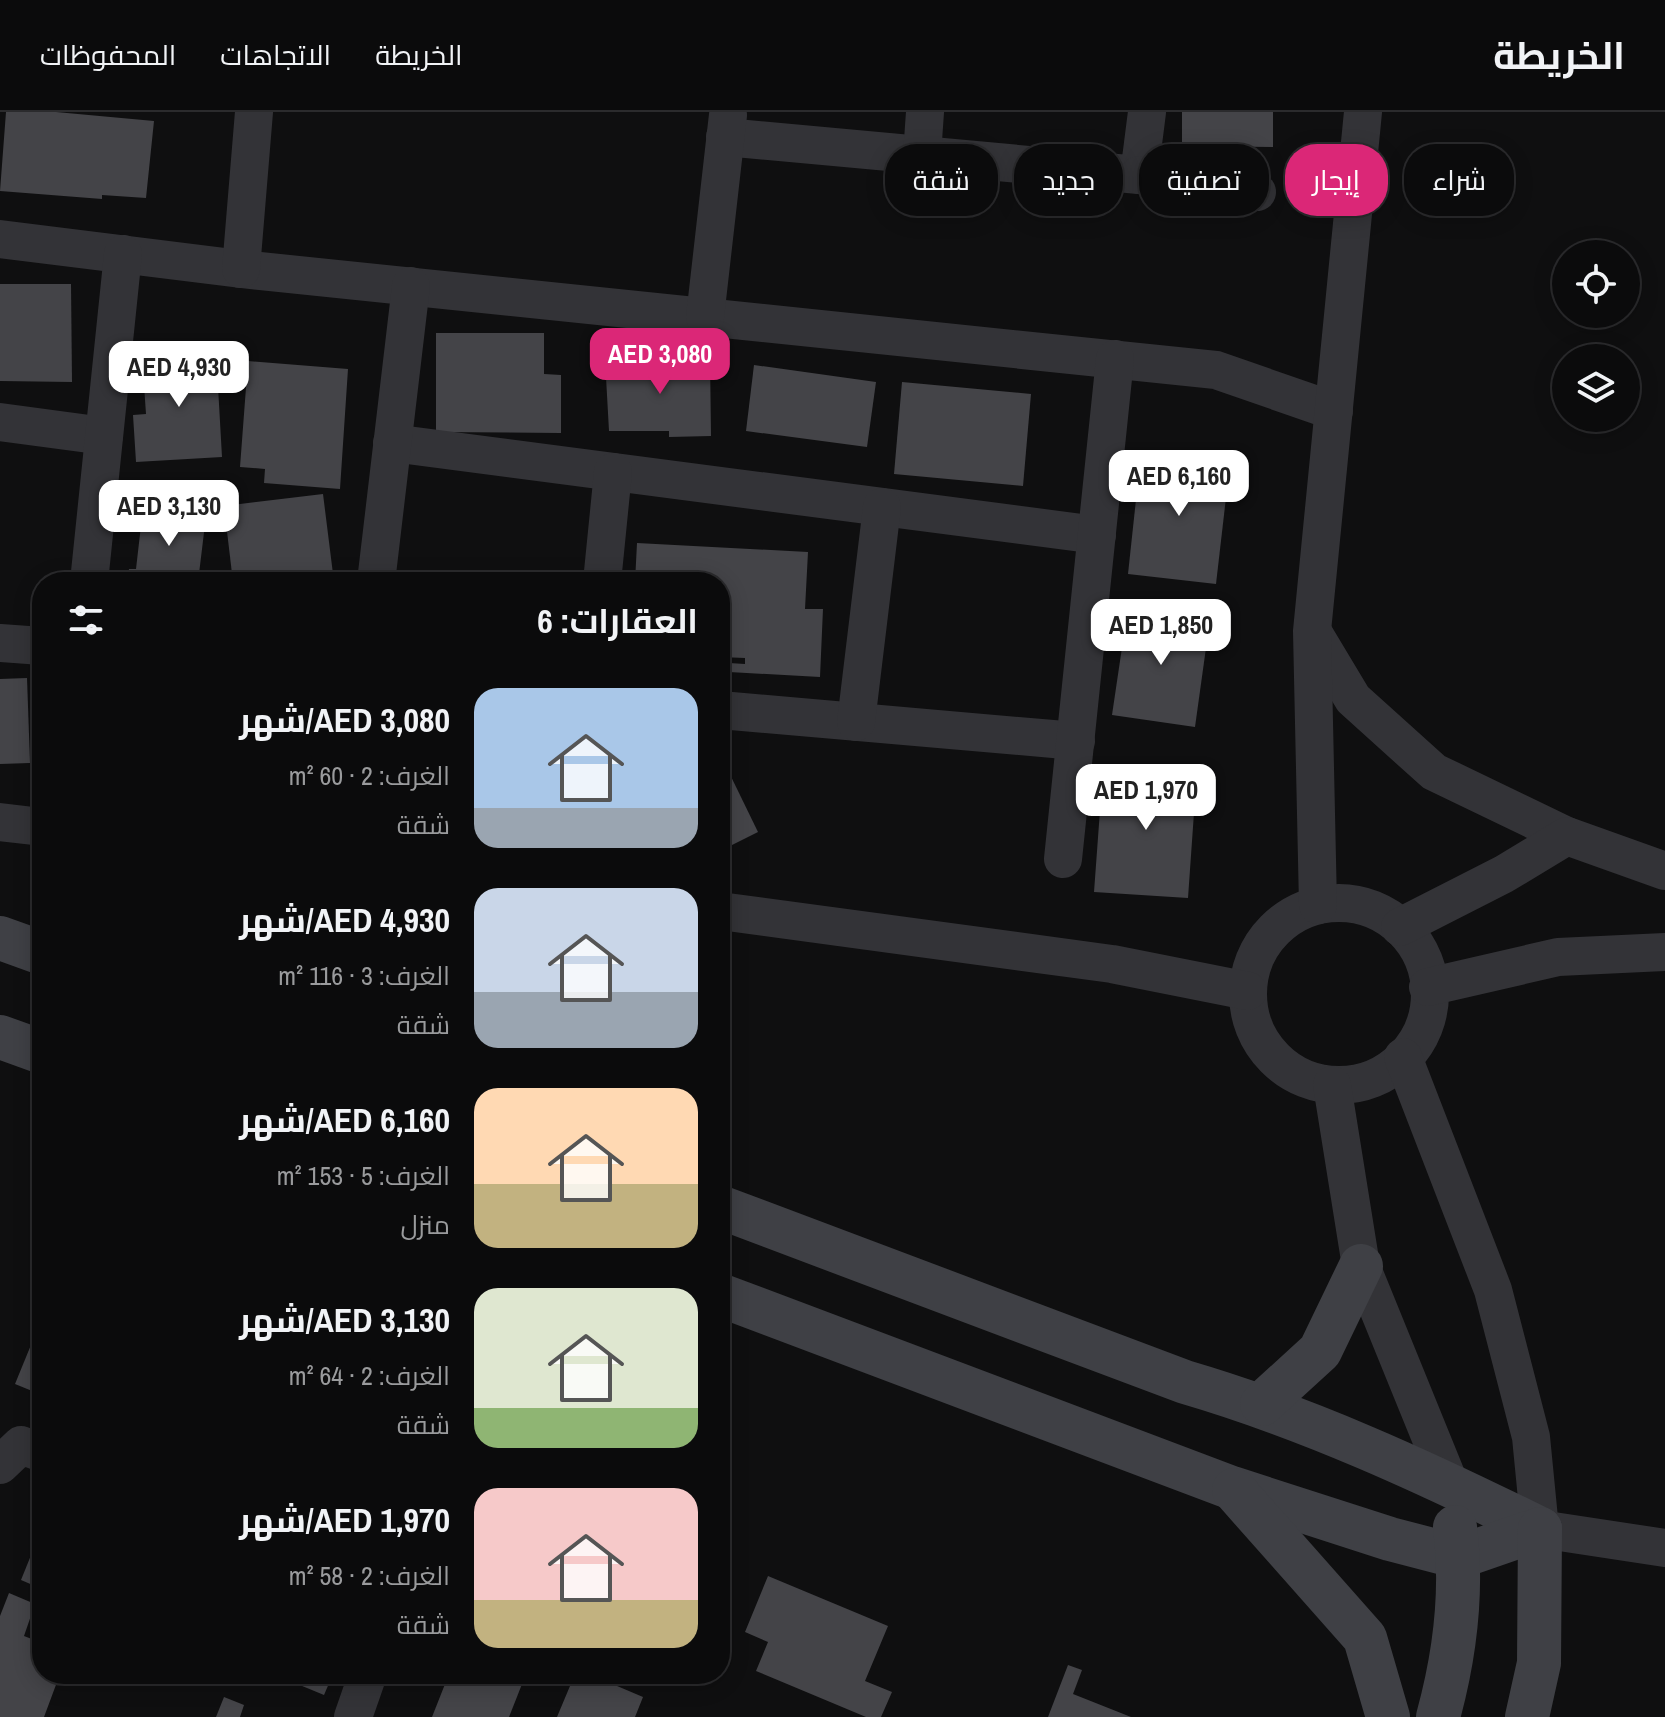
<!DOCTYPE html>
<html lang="ar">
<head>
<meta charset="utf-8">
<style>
	:root { --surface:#0b0b0c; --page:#19191a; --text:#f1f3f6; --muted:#9a9b9d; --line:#2b2b2d; --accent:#db2777 }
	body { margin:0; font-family:"Archivo Narrow",Cairo,sans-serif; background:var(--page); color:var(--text); direction:rtl; height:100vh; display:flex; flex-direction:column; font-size:30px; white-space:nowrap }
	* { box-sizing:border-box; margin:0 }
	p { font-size:26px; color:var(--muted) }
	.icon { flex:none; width:44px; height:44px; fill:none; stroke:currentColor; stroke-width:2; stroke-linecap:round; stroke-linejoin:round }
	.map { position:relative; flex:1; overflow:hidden; direction:ltr }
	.drawer { position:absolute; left:32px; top:460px; width:698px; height:1112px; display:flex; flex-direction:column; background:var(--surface); border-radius:32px; box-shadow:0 4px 20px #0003,0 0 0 2px var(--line); direction:rtl }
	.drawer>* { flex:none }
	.guide { position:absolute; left:754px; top:32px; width:760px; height:72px; direction:rtl; display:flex; gap:16px }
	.tools { position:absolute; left:1552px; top:128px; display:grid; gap:16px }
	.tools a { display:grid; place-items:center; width:88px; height:88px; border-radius:50%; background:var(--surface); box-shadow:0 4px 20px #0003,0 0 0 2px var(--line); font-size:40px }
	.price { position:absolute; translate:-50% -68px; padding:0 18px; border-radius:16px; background:#fff; color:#222; font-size:26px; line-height:52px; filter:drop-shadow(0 2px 4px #0008) }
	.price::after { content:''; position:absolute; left:50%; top:48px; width:24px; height:18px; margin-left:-12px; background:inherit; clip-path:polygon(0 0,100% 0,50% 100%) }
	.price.current { background:var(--accent); color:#fff }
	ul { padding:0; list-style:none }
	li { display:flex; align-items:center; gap:24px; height:200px; padding:0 32px }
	li span { display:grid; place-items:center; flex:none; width:224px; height:160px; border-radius:24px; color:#555 }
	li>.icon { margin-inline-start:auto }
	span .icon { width:96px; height:96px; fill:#fffc; stroke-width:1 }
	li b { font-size:34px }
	h2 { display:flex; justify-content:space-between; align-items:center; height:96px; padding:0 32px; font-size:34px }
	.tag { padding:0 28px; border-radius:32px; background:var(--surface); box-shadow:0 4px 20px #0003,0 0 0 2px var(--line); font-size:28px; line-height:72px }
	.tag.current { background:var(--accent); color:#fff }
	header { display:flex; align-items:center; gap:48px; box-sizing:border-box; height:112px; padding:0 40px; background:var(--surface); border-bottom:2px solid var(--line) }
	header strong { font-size:38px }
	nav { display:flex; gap:44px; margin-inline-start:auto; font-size:28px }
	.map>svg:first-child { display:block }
	.building { fill:#444448 }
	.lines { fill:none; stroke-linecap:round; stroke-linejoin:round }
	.street { stroke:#333337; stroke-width:38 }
	.secondary { stroke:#3f4045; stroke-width:44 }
</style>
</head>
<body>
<header>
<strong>الخريطة</strong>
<nav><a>الخريطة</a><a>الاتجاهات</a><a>المحفوظات</a></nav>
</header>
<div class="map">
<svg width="1665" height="1605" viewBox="0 0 1665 1605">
	<rect width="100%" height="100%" fill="#0f0f10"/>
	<g class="building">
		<polygon points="6,0 56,0 154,9 146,86 102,83 102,87 0,79"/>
		<polygon points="1182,0 1273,0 1273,35 1182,34"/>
		<polygon points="0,172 71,172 72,270 0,269"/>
		<polygon points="436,221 544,221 544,262 561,263 561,321 436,320"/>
		<polygon points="216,239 222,345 136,350 133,303 146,302 142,244"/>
		<polygon points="710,246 711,324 669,325 669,319 609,319 605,247"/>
		<polygon points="248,249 348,257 340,377 264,371 265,357 240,355"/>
		<polygon points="754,253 876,270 867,335 746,319"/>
		<polygon points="902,270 1031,282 1023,374 894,362"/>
		<polygon points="1141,341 1230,351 1216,472 1128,462"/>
		<polygon points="323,382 334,470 233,470 224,394"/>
		<polygon points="143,396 206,404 198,470 127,470 129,457 136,457"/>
		<polygon points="637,431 808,440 805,497 823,497 820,565 729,560 729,551 745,552 745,546 720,545 720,470 635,470"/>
		<polygon points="1128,495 1210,507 1195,615 1112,603"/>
		<polygon points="27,566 30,651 0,652 0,567"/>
		<polygon points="720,642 758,720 724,737 720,728"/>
		<polygon points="1118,652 1197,658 1188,786 1094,780 1102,671 1117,672"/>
		<polygon points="42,1206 42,1283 15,1272"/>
		<polygon points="42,1416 42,1477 21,1468"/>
		<polygon points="768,1464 888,1514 865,1569 892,1580 881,1605 866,1605 756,1559 768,1530 745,1520"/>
		<polygon points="9,1481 35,1492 24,1524 42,1531 42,1562 60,1562 44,1605 0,1605 0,1504"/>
		<polygon points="1068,1553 1082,1558 1073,1582 1131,1605 1048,1605"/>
		<polygon points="273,1562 315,1562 330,1569 324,1583"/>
		<polygon points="449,1562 526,1562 509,1605 432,1605"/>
		<polygon points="575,1562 606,1562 603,1568 643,1585 635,1605 557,1605"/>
		<polygon points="224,1585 244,1593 240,1605 216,1605"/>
	</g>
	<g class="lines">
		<g class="street">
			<polyline points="725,25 1139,63 1147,0"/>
			<polyline points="922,43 925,0"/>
			<polyline points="1139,63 1257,80"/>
			<polyline points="0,127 241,157 1216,258 1334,299"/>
			<polyline points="241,157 254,0"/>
			<polyline points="705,205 728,3"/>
			<polyline points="0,310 104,324"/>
			<polyline points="392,331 1097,423"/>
			<polyline points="89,470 123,142"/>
			<polyline points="376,470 411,174"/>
			<polyline points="602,470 613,360"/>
			<polyline points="1314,522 1353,587 1434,660 1567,724"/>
			<polyline points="0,531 42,534"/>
			<polyline points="720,598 1076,629"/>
			<polyline points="856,610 882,395"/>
			<polyline points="0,710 42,715"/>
			<polyline points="1063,747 1115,247"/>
			<circle cx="1339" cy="882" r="91"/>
			<polyline points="1318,793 1312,519 1363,0"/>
			<polyline points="720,799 1112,852 1248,879"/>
			<polyline points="1400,815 1504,762 1567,724 1665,759"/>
			<polyline points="1428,875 1558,845 1665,840"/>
			<polyline points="1403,945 1493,1178 1531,1325 1540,1417 1665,1436"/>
			<polyline points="1332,973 1361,1154 1450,1373"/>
			<polyline points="0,1353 21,1333 42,1341"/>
			<polyline points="353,1605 368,1562"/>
		</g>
		<g class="secondary">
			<polyline points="0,826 42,841"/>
			<polyline points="0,925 42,940"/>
			<path d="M720 1095 1185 1270C1308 1306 1425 1360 1540 1417"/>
			<polyline points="720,1183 1232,1376 1390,1427 1459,1445 1540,1417"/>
			<polyline points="1262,1292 1320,1239 1361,1154"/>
			<polyline points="1234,1378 1365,1526 1388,1605"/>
			<path d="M1438 1605C1455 1543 1463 1479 1455 1415"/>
			<polyline points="1527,1605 1539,1551 1540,1417"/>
		</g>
	</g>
</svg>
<div class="tools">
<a><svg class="icon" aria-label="locate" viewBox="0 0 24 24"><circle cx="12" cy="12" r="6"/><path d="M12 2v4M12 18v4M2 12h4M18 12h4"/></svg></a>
<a><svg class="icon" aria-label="layers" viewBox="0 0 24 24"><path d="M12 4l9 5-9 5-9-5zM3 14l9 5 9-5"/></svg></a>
</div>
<b class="price current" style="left:660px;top:284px">AED 3,080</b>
<b class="price" style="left:179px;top:297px">AED 4,930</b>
<b class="price" style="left:1179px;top:406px">AED 6,160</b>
<b class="price" style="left:169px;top:436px">AED 3,130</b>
<b class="price" style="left:1161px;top:555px">AED 1,850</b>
<b class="price" style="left:1146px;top:720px">AED 1,970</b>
<div class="guide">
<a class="tag">شراء</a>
<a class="tag current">إيجار</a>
<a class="tag">تصفية</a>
<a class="tag">جديد</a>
<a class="tag">شقة</a>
</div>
<section class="drawer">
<h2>العقارات: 6<svg class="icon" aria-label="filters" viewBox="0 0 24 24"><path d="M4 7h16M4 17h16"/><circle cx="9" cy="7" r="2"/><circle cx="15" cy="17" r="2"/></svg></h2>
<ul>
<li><span style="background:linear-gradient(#a9c7e8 75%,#9aa5b1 0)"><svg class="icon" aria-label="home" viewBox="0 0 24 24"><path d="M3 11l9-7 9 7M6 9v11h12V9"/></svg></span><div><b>AED 3,080/شهر</b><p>الغرف: 2 · 60 m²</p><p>شقة</p></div></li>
<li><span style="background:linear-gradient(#c9d6e8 65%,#9aa5b1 0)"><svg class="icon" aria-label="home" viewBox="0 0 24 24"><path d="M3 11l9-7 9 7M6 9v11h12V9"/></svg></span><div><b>AED 4,930/شهر</b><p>الغرف: 3 · 116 m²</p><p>شقة</p></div></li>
<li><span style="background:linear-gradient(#ffd9b3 60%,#c2b280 0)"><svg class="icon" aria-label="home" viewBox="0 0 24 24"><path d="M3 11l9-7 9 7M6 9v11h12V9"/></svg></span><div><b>AED 6,160/شهر</b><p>الغرف: 5 · 153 m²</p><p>منزل</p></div></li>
<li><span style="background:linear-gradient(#dfe7d0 75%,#8fb573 0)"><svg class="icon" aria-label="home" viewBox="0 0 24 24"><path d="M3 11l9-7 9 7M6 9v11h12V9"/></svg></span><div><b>AED 3,130/شهر</b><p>الغرف: 2 · 64 m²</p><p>شقة</p></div></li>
<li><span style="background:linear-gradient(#f6c9c9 70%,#c2b280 0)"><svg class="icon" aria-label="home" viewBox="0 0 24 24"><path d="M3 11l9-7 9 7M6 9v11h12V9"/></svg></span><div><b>AED 1,970/شهر</b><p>الغرف: 2 · 58 m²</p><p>شقة</p></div></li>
</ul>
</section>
</div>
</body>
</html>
